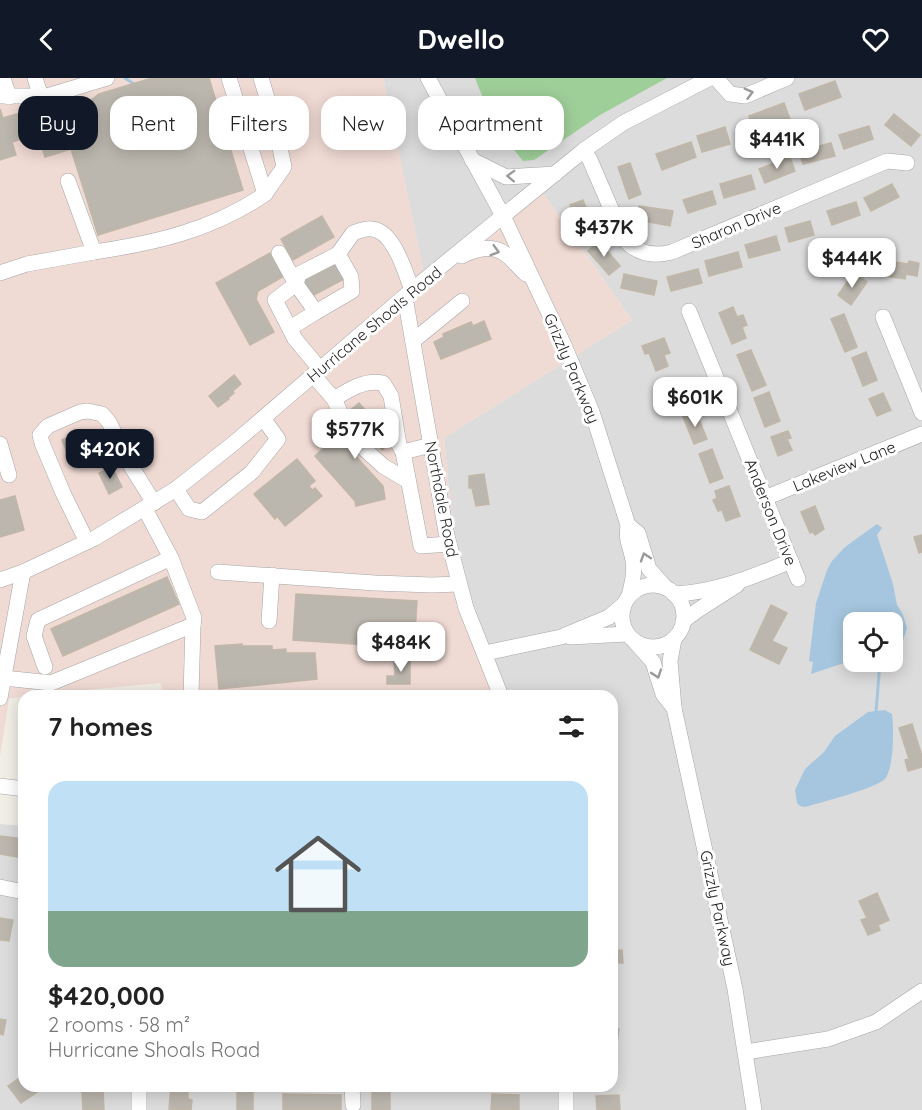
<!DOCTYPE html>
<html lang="en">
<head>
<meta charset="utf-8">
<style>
	:root { --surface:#fff; --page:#f2f2f2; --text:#222; --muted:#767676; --accent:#111827 }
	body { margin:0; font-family:Quicksand,sans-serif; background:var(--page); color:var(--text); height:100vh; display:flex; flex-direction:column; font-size:22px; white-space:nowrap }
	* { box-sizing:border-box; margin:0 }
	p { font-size:20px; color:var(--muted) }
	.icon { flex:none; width:33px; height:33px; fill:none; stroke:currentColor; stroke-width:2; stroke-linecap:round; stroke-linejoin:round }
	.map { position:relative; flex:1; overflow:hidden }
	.side { position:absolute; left:18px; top:612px; width:600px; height:402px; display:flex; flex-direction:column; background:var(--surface); border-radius:18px; box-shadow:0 3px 15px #0003 }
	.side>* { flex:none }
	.top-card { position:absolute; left:18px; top:18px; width:600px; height:54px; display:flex; gap:12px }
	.buttons { position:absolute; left:843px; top:534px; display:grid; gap:12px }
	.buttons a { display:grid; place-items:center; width:60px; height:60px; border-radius:12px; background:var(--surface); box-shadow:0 3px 15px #0003; font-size:30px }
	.price { position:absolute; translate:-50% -51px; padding:0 14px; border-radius:12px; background:#fff; color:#222; font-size:20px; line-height:39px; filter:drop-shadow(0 2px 3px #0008) }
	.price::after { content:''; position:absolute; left:50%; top:36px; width:18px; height:14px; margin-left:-9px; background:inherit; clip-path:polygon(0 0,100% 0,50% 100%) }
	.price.on { background:var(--accent); color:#fff }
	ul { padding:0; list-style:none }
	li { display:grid; align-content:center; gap:12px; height:318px; padding:0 30px }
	li span { display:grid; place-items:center; height:186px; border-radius:18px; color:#555 }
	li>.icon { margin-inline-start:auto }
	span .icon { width:108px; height:108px; fill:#fffc; stroke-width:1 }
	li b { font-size:26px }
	h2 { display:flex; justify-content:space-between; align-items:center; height:72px; padding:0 30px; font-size:26px }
	.pill { padding:0 21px; border-radius:18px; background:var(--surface); box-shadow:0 3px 15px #0003; font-size:21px; line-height:54px }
	.pill.on { background:var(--accent); color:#fff }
	header { display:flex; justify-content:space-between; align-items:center; height:78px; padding:0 30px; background:var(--accent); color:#fff; font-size:27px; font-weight:700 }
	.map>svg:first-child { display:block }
	.residential { fill:#dddcdc; fill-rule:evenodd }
	.commercial { fill:#f0dad4 }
	.forest { fill:#9fcf99 }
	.water { fill:#a5c6de }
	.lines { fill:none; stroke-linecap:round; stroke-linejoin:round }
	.stream { stroke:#a5c6de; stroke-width:3 }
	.building { fill:#bcb7ae; stroke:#c1b7a7; stroke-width:1.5 }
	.minor-casing { stroke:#a6a6a6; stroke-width:16 }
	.minor { stroke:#fff; stroke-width:15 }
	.oneway { stroke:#9a9a9a }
	.labels { text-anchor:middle; stroke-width:6; stroke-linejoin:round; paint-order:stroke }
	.street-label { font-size:16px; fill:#1f1f1f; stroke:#fff }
</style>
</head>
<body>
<header><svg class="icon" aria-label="back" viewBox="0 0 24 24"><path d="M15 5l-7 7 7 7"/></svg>Dwello<svg class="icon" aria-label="heart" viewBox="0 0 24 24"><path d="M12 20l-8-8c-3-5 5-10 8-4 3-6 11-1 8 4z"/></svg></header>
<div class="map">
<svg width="922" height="1032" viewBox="0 0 922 1032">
	<rect width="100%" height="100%" fill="#f0eee5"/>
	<path class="residential" d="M383 0H922V1032H0V746L24 748V1008H612V618H501L455 473 444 360 632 242 536 105 457 187 426 205ZM854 544H892V584H854Z"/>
	<polygon class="commercial" points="0,0 383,0 426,204 457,187 536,105 632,242 444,360 455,473 501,618 165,618 160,605 24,618 9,621 0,678"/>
	<path class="forest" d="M475 0H667L600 37 534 82 523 83C500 55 488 34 475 0Z"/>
	<g class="water">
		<polygon points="877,446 882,450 877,457 893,506 897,527 903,537 907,550 903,562 893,568 892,544 854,544 853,582 811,596 813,584 809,583 816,525 827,492 832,483 845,469"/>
		<path d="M885 632 892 636C894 650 894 690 885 701 877 710 819 725 805 729L800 728 797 725 795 712 805 691 824 674 835 658 868 634Z"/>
	</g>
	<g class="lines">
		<g class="stream">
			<polyline points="125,0 137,8"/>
			<polyline points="876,634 880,584"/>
		</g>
	</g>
	<g class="building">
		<polygon points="152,0 209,0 243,112 98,157 71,71 45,79 38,56 12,64 16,77 0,82 0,31 3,40 31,32 33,41 87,25 99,16"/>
		<polygon points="835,3 841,19 805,32 799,16"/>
		<polygon points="784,25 790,41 754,54 749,38"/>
		<polygon points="894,36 920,57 911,68 885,47"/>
		<polygon points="869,48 873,61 844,71 839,57"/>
		<polygon points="725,49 730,66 702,74 697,58"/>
		<polygon points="691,64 696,79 662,92 656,76"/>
		<polygon points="831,65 835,78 803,86 799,73"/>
		<polygon points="790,79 795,93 765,105 759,91"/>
		<polygon points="630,85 641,116 629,121 618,89"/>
		<polygon points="751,97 755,111 724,120 720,106"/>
		<polygon points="892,106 899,119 871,133 864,120"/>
		<polygon points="712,113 716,126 688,135 683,122"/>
		<polygon points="583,122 595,153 582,158 570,127"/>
		<polygon points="856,124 860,137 832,147 827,133"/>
		<polygon points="639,128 673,133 670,148 637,142"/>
		<polygon points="322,138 334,159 293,182 281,161"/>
		<polygon points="810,143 814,157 789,164 785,150"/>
		<polygon points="776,158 780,172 749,180 745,167"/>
		<polygon points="599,163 620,188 609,197 588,173"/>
		<polygon points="738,174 742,189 709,198 705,183"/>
		<polygon points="270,175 284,198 258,213 256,221 274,254 250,267 216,205"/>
		<polygon points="336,183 346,200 312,218 303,201"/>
		<polygon points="888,183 908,186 909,183 919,185 917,198 906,196 905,201 886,198"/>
		<polygon points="698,191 702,205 671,213 667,199"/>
		<polygon points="854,194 867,204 851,227 838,217"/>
		<polygon points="624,196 657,203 654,217 621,210"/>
		<polygon points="733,229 737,239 743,237 747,247 742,249 746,260 732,266 719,235"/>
		<polygon points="844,236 857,269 845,274 831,241"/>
		<polygon points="484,243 491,261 441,281 434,264 444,259 443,256 471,244 473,248"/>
		<polygon points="664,260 670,275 664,277 668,288 656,293 649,275 645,276 642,268"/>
		<polygon points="751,272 766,307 752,313 737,277"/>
		<polygon points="866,274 877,302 863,308 852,280"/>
		<polygon points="234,297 241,306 233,313 234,315 228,320 229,321 218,329 209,318"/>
		<polygon points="683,301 689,319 674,323 669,305"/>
		<polygon points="769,314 780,343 765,349 754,320"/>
		<polygon points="883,315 891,332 877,338 869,321"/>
		<polygon points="359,325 392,363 382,372 369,357 351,373 383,408 385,421 356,428 355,423 315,378 338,357 344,364 361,349 348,334"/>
		<polygon points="696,334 707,361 694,366 683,339"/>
		<polygon points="788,353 791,360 787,361 792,372 778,378 771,359"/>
		<polygon points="69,359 75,371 67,374 62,362"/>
		<polygon points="712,371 723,400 710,405 699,376"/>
		<polygon points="297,381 315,403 309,408 312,412 315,410 322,418 285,448 277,438 275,441 254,416"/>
		<polygon points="112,389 122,409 109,416 99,395"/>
		<polygon points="484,396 489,426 476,428 472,410 469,410 469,398"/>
		<polygon points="729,408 740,438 726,443 722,432 718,433 713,422 717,420 715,413"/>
		<polygon points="15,418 24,452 0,459 0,422"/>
		<polygon points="815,428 824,451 815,457 813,454 810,455 801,434"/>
		<polygon points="922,457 922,474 919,475 914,459"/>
		<polygon points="167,499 179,526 63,578 51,551"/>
		<polygon points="296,516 417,523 414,570 293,562"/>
		<polygon points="771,527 787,535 772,563 787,570 779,586 750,572"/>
		<polygon points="242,566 242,568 272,568 272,572 286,571 286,575 315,575 317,601 219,611 215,568"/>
		<polygon points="394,582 410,582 410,606 387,606 387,598 395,598"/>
		<polygon points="463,614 463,618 428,618"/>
		<polygon points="912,646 922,678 922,689 908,693 905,682 909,681 899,650"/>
		<polygon points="0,758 24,761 24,780 0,776"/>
		<polygon points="877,815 889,842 878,847 880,852 868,857 861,842 867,840 859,823"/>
		<polygon points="0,840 13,842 9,863 0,862"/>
		<polygon points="22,844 24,845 24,866 19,865"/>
		<polygon points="622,872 623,885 612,885 612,873"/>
		<polygon points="612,934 617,934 617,946 612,945"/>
		<polygon points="0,941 6,942 3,957 0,956"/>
		<polygon points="612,950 619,951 617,965 612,964"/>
		<polygon points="24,997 24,1008 33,1008 37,1014 21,1025 8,1008"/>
		<polygon points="171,1008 193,1008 192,1013 188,1013 188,1021 192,1022 191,1032 169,1031"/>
		<rect x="237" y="1008" width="16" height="24"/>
		<rect x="372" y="1008" width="18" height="24"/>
		<polygon points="103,1012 104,1032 83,1032 82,1013"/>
		<polygon points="283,1016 341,1017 341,1032 283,1032"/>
		<polygon points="492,1016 519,1017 519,1032 491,1032"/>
		<polygon points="619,1017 620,1032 597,1032 596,1018"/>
	</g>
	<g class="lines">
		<defs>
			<g id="minor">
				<polyline points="3,0 9,19"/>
				<polyline points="35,0 41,19"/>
				<polyline points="261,0 275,46 284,89 265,116"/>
				<path d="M428 0 503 138 564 267 592 334 628 447C626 465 630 466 633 482 635 494 632 506 629 518"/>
				<polyline points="716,0 730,16 745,18 787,0"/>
				<polyline points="0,18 47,18 107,0"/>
				<path d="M584 72 590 82 624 161C637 176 653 179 672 174L887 83 907 85"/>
				<polyline points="472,82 506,99 555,96"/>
				<path d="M68 103 94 174C155 165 213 152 265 116L229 0"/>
				<polyline points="279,175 296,206"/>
				<path d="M462 178C477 170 494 166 508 178 515 184 519 190 526 196"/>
				<polyline points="0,195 27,186 94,174"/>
				<polyline points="296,206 299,196 338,176"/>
				<polyline points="405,219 446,454 466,530 501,618"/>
				<polyline points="689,233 798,501"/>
				<polyline points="883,239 922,335"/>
				<polyline points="290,250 316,234"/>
				<polyline points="413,263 462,223"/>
				<path d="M320 291 295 261 275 222 296 206 316 234 352 213 351 199 338 176 353 155C359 153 366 150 372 151 394 153 405 194 412 212"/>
				<path d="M313 297 334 321C348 312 365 301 383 305L391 318 399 367 403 374 431 367"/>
				<polyline points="334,321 351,358"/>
				<polyline points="0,366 9,397"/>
				<polyline points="359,366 383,388 408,403"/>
				<polyline points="403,374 421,468 449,466"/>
				<polyline points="176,411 189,431 202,434 252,394 278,361 263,340"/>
				<polyline points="765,420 922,356"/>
				<polyline points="145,431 171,480"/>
				<polyline points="628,447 638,455 649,491 666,510"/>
				<polyline points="87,464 63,415 42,365 40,357 48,348 80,334 88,333 102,336 109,344 131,388 154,425"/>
				<polyline points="218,494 375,505 432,507 459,506"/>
				<polyline points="0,502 23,494 95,460 176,411 234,365 412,212 584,72 623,45 710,0"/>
				<circle cx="653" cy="538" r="31"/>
				<path d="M674 516C714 515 755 498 791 483"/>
				<polyline points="269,543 272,497"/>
				<polyline points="683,543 698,532 737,507"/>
				<polyline points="570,559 627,556"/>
				<polyline points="674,561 670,583 674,630 735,911 754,1032"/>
				<polyline points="635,564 653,584 663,616 674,630"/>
				<polyline points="485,575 561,559 609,539 624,526"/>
				<polyline points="4,600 51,605 193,547 194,540 171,480 38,542 34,558 45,589"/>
				<polyline points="191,618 193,547"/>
				<polyline points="0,620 23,494"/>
				<polyline points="0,708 24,711"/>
				<polyline points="0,809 24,814"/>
				<polyline points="746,974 828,961 876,944 922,913"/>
				<polyline points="352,1008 353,1027"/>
				<polyline points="566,1008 566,1032"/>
				<polyline points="139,1032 139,1008"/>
			</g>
		</defs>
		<use href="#minor" class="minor-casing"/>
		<use href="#minor" class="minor"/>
	</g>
	<defs><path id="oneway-chevron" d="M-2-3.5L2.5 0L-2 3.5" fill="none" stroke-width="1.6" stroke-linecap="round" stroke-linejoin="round" transform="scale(1.5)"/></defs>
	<g class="oneway">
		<use href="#oneway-chevron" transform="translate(749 15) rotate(-15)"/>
		<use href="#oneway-chevron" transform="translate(511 98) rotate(-178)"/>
		<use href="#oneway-chevron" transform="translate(495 173) rotate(16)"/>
		<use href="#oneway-chevron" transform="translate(645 479) rotate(-108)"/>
		<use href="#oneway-chevron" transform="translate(657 596) rotate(71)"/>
	</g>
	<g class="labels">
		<g class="street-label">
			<text transform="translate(736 147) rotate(-23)" y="6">Sharon Drive</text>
			<text transform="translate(374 246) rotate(-40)" y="6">Hurricane Shoals Road</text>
			<text transform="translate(572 290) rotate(67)" y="6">Grizzly Parkway</text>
			<text transform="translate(844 388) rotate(-22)" y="6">Lakeview Lane</text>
			<text transform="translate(442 421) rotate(79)" y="6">Northdale Road</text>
			<text transform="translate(771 434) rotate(68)" y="6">Anderson Drive</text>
			<text transform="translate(718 830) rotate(78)" y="6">Grizzly Parkway</text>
		</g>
	</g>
</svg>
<div class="buttons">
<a><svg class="icon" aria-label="locate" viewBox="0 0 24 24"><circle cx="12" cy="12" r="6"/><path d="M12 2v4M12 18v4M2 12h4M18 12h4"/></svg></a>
</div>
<b class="price" style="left:777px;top:92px">$441K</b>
<b class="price" style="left:604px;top:180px">$437K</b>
<b class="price" style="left:852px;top:211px">$444K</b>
<b class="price" style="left:695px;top:350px">$601K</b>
<b class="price" style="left:355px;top:382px">$577K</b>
<b class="price on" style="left:110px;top:402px">$420K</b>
<b class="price" style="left:401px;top:595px">$484K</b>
<div class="top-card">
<a class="pill on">Buy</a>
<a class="pill">Rent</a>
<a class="pill">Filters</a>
<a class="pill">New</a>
<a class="pill">Apartment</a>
</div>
<section class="side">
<h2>7 homes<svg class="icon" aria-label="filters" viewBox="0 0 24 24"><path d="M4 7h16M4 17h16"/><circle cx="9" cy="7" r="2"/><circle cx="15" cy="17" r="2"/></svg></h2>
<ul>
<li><span style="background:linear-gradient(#bfe0f5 70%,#7fa58c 0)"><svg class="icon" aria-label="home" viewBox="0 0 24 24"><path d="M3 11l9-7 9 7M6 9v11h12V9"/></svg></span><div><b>$420,000</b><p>2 rooms · 58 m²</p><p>Hurricane Shoals Road</p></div></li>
</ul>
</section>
</div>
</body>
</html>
